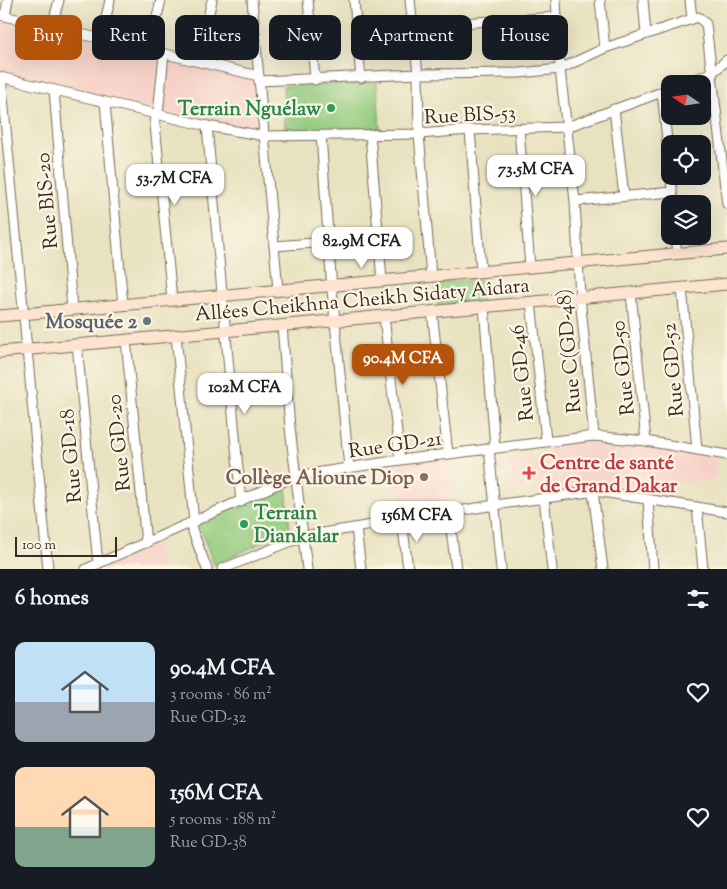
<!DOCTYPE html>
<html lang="en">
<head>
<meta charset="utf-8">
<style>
	:root { --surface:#171b24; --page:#20242c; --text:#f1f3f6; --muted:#9ea1a6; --accent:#b45309 }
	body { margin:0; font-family:"Sorts Mill Goudy",serif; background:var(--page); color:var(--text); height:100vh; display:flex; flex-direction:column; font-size:19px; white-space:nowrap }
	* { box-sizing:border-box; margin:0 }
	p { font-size:16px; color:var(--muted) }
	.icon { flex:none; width:28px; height:28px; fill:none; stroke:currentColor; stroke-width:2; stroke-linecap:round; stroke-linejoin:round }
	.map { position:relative; height:569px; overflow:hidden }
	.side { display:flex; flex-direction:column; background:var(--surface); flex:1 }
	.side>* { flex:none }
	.top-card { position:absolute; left:15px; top:15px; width:698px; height:45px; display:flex; gap:10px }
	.needle { width:32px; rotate:283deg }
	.tools { position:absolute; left:661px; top:75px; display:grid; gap:10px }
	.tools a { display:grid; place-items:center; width:50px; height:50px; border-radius:10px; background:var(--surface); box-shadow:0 5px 20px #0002; font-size:25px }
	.scale { position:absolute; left:15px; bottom:12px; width:102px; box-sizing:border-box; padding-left:5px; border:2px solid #3b2a1e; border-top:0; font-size:14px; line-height:18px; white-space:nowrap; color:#3b2a1e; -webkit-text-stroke:4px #fcf5e5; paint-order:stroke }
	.price { position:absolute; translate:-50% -42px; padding:0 11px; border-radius:10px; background:#fff; color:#222; font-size:16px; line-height:32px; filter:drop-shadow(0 1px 2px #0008) }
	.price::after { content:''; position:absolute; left:50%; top:30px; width:15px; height:11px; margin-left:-8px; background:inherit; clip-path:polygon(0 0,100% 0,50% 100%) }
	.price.selected { background:var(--accent); color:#fff }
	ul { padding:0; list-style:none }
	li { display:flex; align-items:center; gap:15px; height:125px; padding:0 15px }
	li span { display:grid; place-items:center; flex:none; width:140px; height:100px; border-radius:10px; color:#555 }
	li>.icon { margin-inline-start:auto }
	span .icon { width:60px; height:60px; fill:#fffc; stroke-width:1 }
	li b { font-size:21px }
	h2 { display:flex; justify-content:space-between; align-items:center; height:60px; padding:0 15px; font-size:21px }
	.pill { padding:0 18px; border-radius:10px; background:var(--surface); box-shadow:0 5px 20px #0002; font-size:18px; line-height:45px }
	.pill.selected { background:var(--accent); color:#fff }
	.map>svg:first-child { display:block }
	.built { fill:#f7d1c7 }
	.green { fill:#93cb7e; stroke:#677a4e }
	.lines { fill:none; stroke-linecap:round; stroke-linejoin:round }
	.minor-casing { stroke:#786a57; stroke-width:11 }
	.secondary-casing { stroke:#786a57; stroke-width:13 }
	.minor { stroke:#fff; stroke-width:9 }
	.secondary { stroke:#fde4d1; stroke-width:11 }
	.leisure-dot { fill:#2e9e5b; stroke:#fcf5e5; stroke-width:2 }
	.worship-dot { fill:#6b7280; stroke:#fcf5e5; stroke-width:2 }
	.health-dot { fill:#e0444e; stroke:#fcf5e5; stroke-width:2 }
	.education-dot { fill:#8d6e63; stroke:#fcf5e5; stroke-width:2 }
	.labels { text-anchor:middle; stroke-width:4.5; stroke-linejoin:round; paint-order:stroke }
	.leisure-label { font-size:20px; font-weight:bold; fill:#27864d; stroke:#fcf5e5; text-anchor:end }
	.street-label { font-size:20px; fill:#3b2a1e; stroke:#fcf5e5 }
	.worship-label { font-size:20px; font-weight:bold; fill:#5b616d; stroke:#fcf5e5; text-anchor:end }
	.health-label { font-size:20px; font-weight:bold; fill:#be3a42; stroke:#fcf5e5; text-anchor:start }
	.education-label { font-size:20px; font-weight:bold; fill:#785e54; stroke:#fcf5e5; text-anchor:end }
</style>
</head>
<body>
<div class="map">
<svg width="727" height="569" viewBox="0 0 727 569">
	<rect width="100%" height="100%" fill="#fcf5e5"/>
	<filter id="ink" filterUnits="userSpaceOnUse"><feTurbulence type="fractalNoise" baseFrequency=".02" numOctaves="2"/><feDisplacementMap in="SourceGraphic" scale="10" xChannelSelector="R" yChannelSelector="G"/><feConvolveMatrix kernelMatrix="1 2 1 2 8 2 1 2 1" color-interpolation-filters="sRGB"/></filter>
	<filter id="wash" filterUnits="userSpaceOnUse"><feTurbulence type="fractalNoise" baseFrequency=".0096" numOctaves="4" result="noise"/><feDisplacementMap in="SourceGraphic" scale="20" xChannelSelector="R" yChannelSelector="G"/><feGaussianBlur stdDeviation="1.12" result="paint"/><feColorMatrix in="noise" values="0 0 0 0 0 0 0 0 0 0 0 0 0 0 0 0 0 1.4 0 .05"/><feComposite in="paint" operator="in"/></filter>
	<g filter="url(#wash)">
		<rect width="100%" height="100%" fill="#e8e2c0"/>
		<g class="built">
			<polygon points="0,18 159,55 153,109 0,73"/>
			<polygon points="167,58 254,79 257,132 162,110"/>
			<polygon points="584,440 715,456 716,480 555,492 549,444"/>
			<polygon points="448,455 453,493 451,493 453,507 416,512 400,512 395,462"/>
			<polygon points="533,455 534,464 536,463 536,460 546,459 547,465 541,466 542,471 546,471 546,485 537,486 533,482 533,479 519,480 519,483 522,482 523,489 506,491 504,478 508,478 508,475 511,474 509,457"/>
			<polygon points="155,546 164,569 101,569"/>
		</g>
		<g class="green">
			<polygon points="377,83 380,129 285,134 283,86"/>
			<polygon points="480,279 482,302 438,306 435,283"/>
			<polygon points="286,485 290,530 214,565 198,523"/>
		</g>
	</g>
	<g filter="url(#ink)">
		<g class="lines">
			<defs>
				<g id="minor">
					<polyline points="252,0 278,290"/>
					<polyline points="308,0 315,80"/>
					<polyline points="354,0 361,78"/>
					<polyline points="410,0 418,74 419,134 431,276"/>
					<polyline points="556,0 560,69 575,201 580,297 594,436"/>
					<polyline points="600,0 605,48"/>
					<polyline points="643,0 646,34"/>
					<polyline points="690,0 692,19"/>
					<polyline points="0,15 259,76"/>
					<polyline points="5,16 8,0"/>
					<polyline points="413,26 557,17"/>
					<polyline points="52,27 59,0"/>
					<polyline points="101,39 110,0"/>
					<polyline points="149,50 161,0"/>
					<polyline points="198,61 212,0"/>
					<polyline points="0,77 207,126 265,136 419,134 470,130 567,127 670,89"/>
					<polyline points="1,77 48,569"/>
					<polyline points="259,81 418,74 519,73 560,69 605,48 698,17 706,24 727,204"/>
					<polyline points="683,84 713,72 727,60"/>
					<polyline points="54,90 72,309"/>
					<polyline points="662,92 670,170"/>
					<polyline points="105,102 123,305"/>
					<polyline points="614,109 624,196"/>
					<polyline points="154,114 172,300"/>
					<polyline points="158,114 164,54"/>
					<polyline points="207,126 241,502"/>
					<polyline points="519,129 530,267"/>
					<polyline points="470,130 481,271"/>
					<polyline points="370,134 382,281"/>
					<polyline points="321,135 332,290 349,468"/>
					<polyline points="671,176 673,204"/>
					<polyline points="575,201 672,192"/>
					<polyline points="675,236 677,254"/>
					<polyline points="274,246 328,242"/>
					<polyline points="682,288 697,449"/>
					<polyline points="631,293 646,441"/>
					<polyline points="531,302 546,440"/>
					<polyline points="484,306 495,448"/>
					<polyline points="432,311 448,454"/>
					<polyline points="384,316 400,460"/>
					<polyline points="282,325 290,428 307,569"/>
					<polyline points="176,335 194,522"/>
					<polyline points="126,340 146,543"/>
					<polyline points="77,344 98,564"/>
					<polyline points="489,448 501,569"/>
					<polyline points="593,492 603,569"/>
					<polyline points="544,498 552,569"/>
					<polyline points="648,500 653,569"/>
					<polyline points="697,507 703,569"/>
					<polyline points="449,513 456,569"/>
					<polyline points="402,520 408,569"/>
					<polyline points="190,524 207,569"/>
					<polyline points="356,528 361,569"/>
					<polyline points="86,569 296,476 400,460 594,436 646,441 727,455"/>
					<polyline points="222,569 304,536 495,505 588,492 602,492 727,512"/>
				</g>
				<g id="secondary">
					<polyline points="0,316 727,249"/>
					<polyline points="0,352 727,284"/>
				</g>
			</defs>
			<use href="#minor" class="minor-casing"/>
			<use href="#secondary" class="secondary-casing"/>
			<use href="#minor" class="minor"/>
			<use href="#secondary" class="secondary"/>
		</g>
	</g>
	<g class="leisure-dot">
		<circle cx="331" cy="108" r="5"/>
		<circle cx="244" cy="524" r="5"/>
	</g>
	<circle class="worship-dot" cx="147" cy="321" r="5"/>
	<path class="health-dot" d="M526.5 465.5h5v5h5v5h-5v5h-5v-5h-5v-5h5z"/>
	<circle class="education-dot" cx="424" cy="477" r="5"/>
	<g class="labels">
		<g class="leisure-label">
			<text x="321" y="115">Terrain Nguélaw</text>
			<text x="254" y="519" text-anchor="start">Terrain<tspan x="254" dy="23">Diankalar</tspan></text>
		</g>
		<g class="street-label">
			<text transform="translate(470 114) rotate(-3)" y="7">Rue BIS-53</text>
			<text transform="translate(46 201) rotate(-95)" y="7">Rue BIS-20</text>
			<text transform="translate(362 299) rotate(-5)" y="7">Allées Cheikhna Cheikh Sidaty Aîdara</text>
			<text transform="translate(568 351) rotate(-95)" y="7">Rue C(GD-48)</text>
			<text transform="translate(622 368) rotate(-96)" y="7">Rue GD-50</text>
			<text transform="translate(672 370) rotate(-95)" y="7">Rue GD-52</text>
			<text transform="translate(521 373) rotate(-96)" y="7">Rue GD-46</text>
			<text transform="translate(118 443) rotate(-96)" y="7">Rue GD-20</text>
			<text transform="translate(395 444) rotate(-8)" y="7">Rue GD-21</text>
			<text transform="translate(70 456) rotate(-95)" y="7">Rue GD-18</text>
		</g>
		<g class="worship-label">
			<text x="137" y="328">Mosquée 2</text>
		</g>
		<g class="health-label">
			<text x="540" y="469">Centre de santé<tspan x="540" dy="23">de Grand Dakar</tspan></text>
		</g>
		<g class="education-label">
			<text x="414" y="484">Collège Alioune Diop</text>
		</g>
	</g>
</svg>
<div class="tools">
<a><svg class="needle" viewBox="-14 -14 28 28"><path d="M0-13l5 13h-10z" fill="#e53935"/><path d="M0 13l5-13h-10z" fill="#9ea1a6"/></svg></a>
<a><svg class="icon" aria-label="locate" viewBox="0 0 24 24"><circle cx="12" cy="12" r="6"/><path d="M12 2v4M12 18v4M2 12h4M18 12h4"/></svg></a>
<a><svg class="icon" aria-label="layers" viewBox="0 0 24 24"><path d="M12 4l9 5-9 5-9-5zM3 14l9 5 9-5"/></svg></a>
</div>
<div class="scale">100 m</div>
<b class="price" style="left:536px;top:197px">73.5M CFA</b>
<b class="price" style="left:175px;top:206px">53.7M CFA</b>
<b class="price" style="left:362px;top:269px">82.9M CFA</b>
<b class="price selected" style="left:403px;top:386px">90.4M CFA</b>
<b class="price" style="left:245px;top:415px">102M CFA</b>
<b class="price" style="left:417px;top:543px">156M CFA</b>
<div class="top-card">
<a class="pill selected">Buy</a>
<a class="pill">Rent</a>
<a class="pill">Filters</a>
<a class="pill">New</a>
<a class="pill">Apartment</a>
<a class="pill">House</a>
</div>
</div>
<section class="side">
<h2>6 homes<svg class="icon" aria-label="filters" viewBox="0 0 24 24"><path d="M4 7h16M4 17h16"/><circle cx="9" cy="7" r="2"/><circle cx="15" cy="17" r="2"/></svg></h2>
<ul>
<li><span style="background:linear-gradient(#bfe0f5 60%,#9aa5b1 0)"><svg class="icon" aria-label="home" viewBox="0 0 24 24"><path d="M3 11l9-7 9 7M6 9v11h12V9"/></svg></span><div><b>90.4M CFA</b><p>3 rooms · 86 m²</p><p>Rue GD-32</p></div><svg class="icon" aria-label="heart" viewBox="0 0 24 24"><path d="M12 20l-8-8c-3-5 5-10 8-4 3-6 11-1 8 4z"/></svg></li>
<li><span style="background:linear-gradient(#ffd9b3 60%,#7fa58c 0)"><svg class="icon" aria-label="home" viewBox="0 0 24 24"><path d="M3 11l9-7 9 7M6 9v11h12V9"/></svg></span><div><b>156M CFA</b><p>5 rooms · 188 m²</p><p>Rue GD-38</p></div><svg class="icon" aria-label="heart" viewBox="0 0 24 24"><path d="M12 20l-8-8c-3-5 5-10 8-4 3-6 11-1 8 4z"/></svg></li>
</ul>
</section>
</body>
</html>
